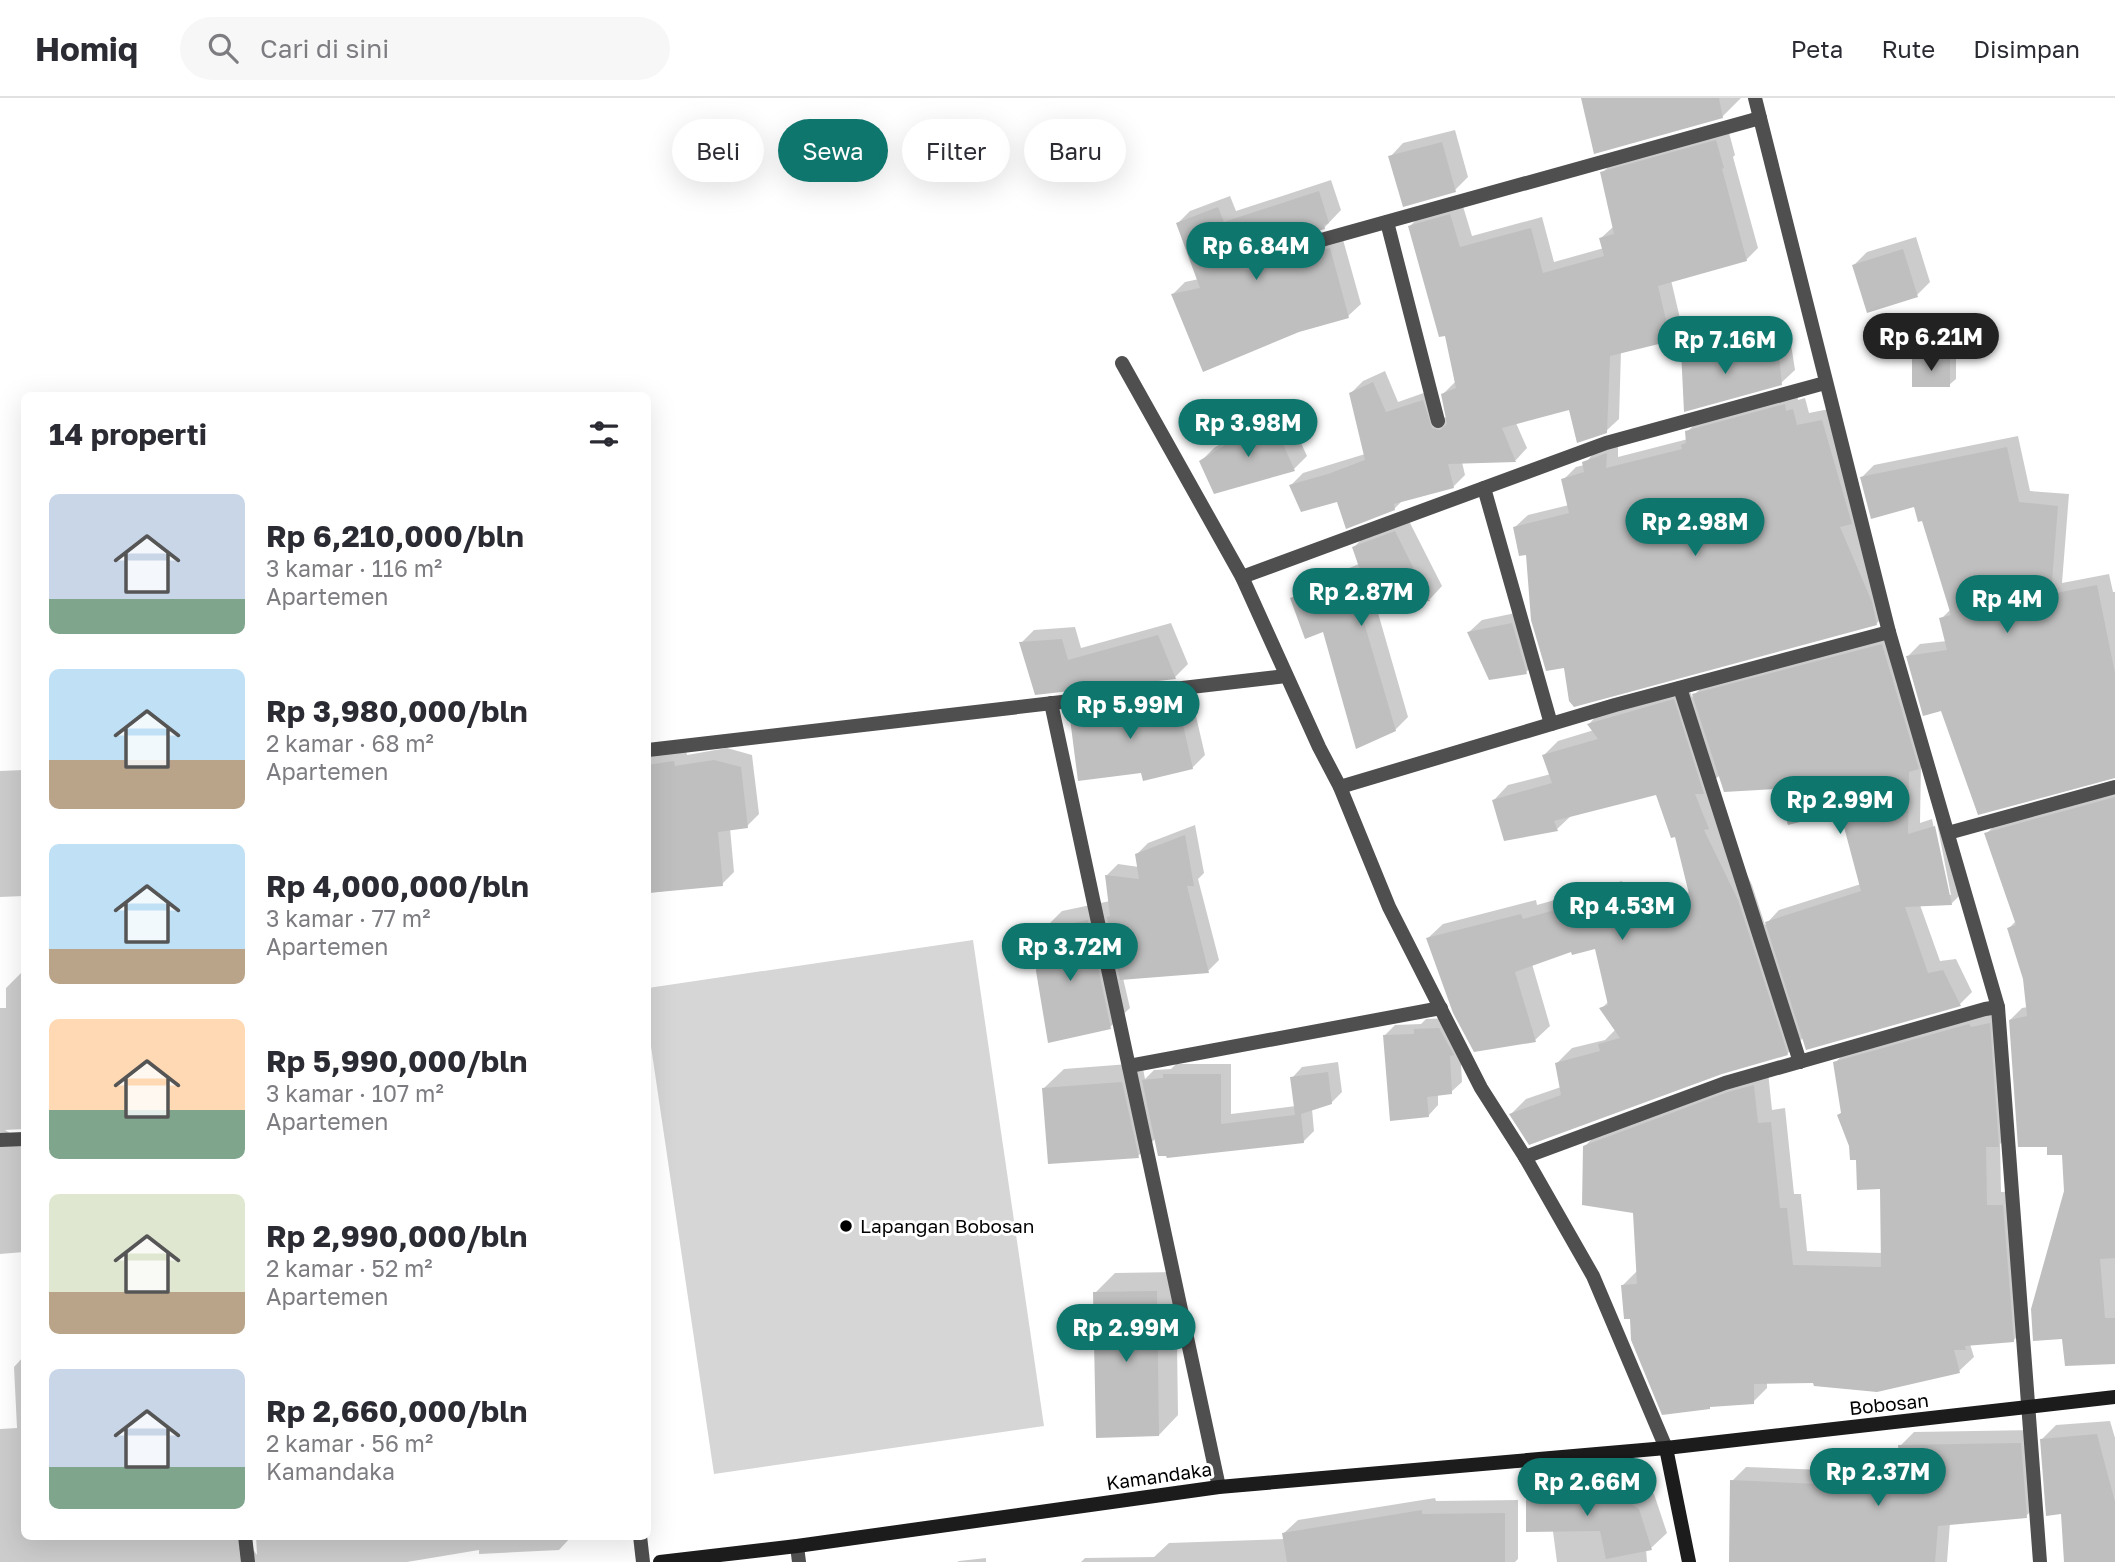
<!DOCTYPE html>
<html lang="id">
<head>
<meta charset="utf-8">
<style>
	:root { --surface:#fff; --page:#f7f7f7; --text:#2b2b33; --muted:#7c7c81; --line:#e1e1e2; --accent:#0f766e }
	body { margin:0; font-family:"Golos Text",sans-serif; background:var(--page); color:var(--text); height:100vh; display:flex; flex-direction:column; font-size:26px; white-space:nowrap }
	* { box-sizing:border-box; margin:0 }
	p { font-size:23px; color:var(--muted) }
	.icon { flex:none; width:38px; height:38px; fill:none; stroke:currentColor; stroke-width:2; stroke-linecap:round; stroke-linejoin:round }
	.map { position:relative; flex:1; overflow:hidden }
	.sheet { position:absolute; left:21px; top:294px; width:630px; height:1148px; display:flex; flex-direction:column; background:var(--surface); border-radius:10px; box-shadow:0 7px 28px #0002 }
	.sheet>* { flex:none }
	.top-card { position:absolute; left:672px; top:21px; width:665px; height:63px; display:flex; gap:14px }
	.price { position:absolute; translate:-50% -60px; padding:0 16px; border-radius:24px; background:var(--accent); color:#fff; font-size:23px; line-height:46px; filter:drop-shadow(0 2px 4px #0008) }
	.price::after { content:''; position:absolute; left:50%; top:42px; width:21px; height:16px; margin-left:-10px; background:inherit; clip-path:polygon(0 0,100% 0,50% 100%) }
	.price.current { background:#222; color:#fff }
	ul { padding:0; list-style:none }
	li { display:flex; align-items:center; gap:21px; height:175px; padding:0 28px }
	li span { display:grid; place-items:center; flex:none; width:196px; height:140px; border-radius:10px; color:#555 }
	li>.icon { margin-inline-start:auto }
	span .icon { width:84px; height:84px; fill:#fffc; stroke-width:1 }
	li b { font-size:30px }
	h2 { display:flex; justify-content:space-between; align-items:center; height:84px; padding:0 28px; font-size:30px }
	.chip { padding:0 24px; border-radius:32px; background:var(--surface); box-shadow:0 7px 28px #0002; font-size:24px; line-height:63px }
	.chip.current { background:var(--accent); color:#fff }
	header { display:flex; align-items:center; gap:42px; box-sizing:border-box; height:98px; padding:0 35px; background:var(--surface); border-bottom:2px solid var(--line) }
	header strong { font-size:33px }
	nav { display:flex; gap:38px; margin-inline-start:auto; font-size:24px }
	.search { width:490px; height:63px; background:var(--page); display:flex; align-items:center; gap:18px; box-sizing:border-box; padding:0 24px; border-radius:38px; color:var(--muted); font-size:26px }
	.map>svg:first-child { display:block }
	.green { fill:#d6d6d6 }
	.shadow { fill:#0003; fill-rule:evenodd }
	.building { fill:#bfbfbf }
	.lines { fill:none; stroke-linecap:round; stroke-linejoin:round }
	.street { stroke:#4f4f4f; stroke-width:14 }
	.secondary { stroke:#1c1c1c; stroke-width:14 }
	.poi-dot { fill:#000; stroke:#fff; stroke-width:2.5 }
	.labels { text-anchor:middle; stroke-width:6; stroke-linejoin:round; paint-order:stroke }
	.poi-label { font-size:19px; fill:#000; stroke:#fff; text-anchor:start }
	.street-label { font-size:19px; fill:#000; stroke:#fff }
</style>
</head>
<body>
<header>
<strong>Homiq</strong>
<div class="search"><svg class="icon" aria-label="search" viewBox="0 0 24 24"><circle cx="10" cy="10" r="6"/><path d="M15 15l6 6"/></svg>Cari di sini</div>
<nav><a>Peta</a><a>Rute</a><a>Disimpan</a></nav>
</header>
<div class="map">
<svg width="2115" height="1464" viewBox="0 0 2115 1464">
	<rect width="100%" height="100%" fill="#fff"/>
	<polygon class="green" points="973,842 1044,1328 714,1376 648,928 648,890"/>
	<g class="shadow">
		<polygon points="1583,0 1741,0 1722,19"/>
		<polygon points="1728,31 1735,57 1733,59 1758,150 1746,162 1671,182 1682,229 1670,241 1621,253 1619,321 1606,333 1570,310 1516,325 1527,350 1516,362 1462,364 1465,377 1453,389 1403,402 1394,411 1338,402 1291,387 1303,375 1365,356 1351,295 1363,283 1385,273 1398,304 1435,291 1443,319 1448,320 1443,296 1455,284 1446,236 1410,128 1422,116 1462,105 1472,138 1542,119 1554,164 1604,150 1601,140 1613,129 1602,75 1614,63"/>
		<polygon points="1455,32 1468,79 1455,92 1390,59 1403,45"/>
		<polygon points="1331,82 1341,112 1324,130 1249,150 1252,158 1342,138 1361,206 1348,218 1173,196 1185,184 1199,181 1178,125 1190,113 1230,98 1236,113"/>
		<polygon points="1916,139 1930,184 1917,197 1854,167 1867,154"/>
		<polygon points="1723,233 1725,245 1791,246 1795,272 1781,285 1683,253 1696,239"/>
		<polygon points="1920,255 1956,255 1956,281 1949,287 1914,261"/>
		<polygon points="1797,295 1798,302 1805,300 1809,315 1834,310 1889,513 1876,526 1565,568 1528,455 1515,429 1528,417 1569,407 1563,382 1576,369 1584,367 1596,352 1618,344 1618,359 1688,341 1687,334 1700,321"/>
		<polygon points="1284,308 1307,358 1294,371 1201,363 1214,350"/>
		<polygon points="2018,338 2030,393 2069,396 2062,485 2109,476 2113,494 2115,494 2115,679 1908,558 1920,546 1947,543 1941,521 1951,511 1924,421 1916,406 1862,379 1874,367"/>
		<polygon points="1408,421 1442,488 1430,501 1376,508 1408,619 1395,632 1324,531 1292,501 1305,488 1359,466 1354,449 1367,436"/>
		<polygon points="1525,513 1539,561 1526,574 1469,534 1482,522"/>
		<polygon points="1171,525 1188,566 1175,579 1037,595 1021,545 1034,532 1075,529 1081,550"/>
		<path d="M1894 535 1921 666 1920 725 1932 721 1948 797H1951L1936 720 1947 717 1963 794 1951 806 1920 807 1940 863 1956 861 1972 894 1960 906 1804 939 1787 956 1511 1016 1526 1001 1561 989 1557 965 1572 950 1605 942 1616 931 1601 911 1609 903 1596 849 1572 852 1532 866 1550 928 1535 942 1428 840 1443 826 1536 802 1537 807 1622 783 1630 809 1690 794 1676 737 1657 695 1572 717 1557 731 1505 741 1494 702 1508 687 1551 676 1544 657 1558 643 1594 632 1589 626 1603 611 1688 588 1692 599 1706 585ZM1720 677 1777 689 1841 712 1861 786 1779 812 1765 827 1752 787 1719 719 1711 685Z"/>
		<polygon points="1189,588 1205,657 1192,670 1143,673 1071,613 1084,600"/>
		<polygon points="727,650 752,657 759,716 747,728 730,730 734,774 722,786 648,795 648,657 686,652 687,657"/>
		<polygon points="24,672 24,798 0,799 0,673"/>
		<polygon points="2115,691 2115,1265 2066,1094 2064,1055 2049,1048 2010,922 2022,910 2028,909 2024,880 2009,830 2017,822 1986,736 1998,724"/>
		<polygon points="1195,727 1204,775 1198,781 1219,862 1208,873 1123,880 1130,910 1110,929 1042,833 1062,813 1110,803 1107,777 1118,766 1139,769 1137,756 1148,745"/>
		<polygon points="21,875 24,875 24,1031 5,1032 15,1038 24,1037 24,1154 0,1156 0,910 6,910 6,890"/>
		<polygon points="2003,912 2013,1033 2000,1046 2001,1094 2017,1093 2027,1228 2013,1243 1970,1246 1974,1259 1959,1273 1815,1283 1767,1284 1767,1290 1753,1304 1631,1219 1623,1187 1638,1172 1635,1114 1585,1048 1599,1034 1768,974 1772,1012 1785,1010 1794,1096 1801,1096 1807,1153 1883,1155 1881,1089 1858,1060 1839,1017 1843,1013 1835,965 1849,950"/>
		<polygon points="1450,920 1460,949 1462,984 1451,994 1438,996 1438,1007 1428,1018 1385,937 1395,927 1421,926 1426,921"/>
		<polygon points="1338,964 1342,994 1331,1005 1312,1011 1314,1033 1303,1044 1156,1040 1138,1058 1044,990 1064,971 1142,965 1145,981 1154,972 1171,971 1176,966 1231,966 1231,1016 1296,1008 1292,980 1302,969"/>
		<polygon points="1176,1174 1178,1317 1159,1337 1095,1195 1115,1175"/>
		<polygon points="24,1258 24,1438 251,1438 253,1451 257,1457 256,1438 572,1438 559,1452 479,1456 479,1452 407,1464 0,1464 0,1331 17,1330 14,1269"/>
		<polygon points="2110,1323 2115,1340 2115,1464 2065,1464 2063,1415 2042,1341 2056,1327"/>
		<polygon points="2035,1332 2040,1404 2026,1418 1950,1425 1947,1464 1730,1464 1732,1383 1746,1369 1826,1372 1833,1365 1902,1365 1900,1348 1914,1334"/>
		<polygon points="1598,1372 1598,1401 1629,1379 1654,1396 1667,1435 1651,1450 1646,1451 1647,1464 1557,1464 1547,1388 1562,1373"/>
		<polygon points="1435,1400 1436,1403 1518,1402 1518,1461 1515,1464 1081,1464 1085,1460 1154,1459 1169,1445 1285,1441 1284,1435 1298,1422"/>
		<polygon points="986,1460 986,1464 957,1464 959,1463"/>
	</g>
	<g class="building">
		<polygon points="1581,0 1719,0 1723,20 1594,56"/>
		<polygon points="1716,42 1724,70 1722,71 1747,163 1658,188 1671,243 1610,258 1607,335 1577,345 1569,312 1502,330 1516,364 1448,366 1454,390 1394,406 1395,412 1346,431 1337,404 1301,414 1289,387 1328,376 1365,362 1349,295 1373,284 1386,314 1423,302 1432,330 1440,332 1447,326 1441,296 1456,290 1445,238 1439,239 1408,128 1450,116 1460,149 1531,130 1543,175 1604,158 1599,140 1614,136 1600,74"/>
		<polygon points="1442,44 1456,94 1403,109 1388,58"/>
		<polygon points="1319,93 1329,125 1324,127 1325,131 1243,154 1239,157 1237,165 1240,170 1249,172 1330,150 1349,220 1299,234 1203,274 1171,196 1200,190 1176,125 1218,109 1224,124"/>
		<polygon points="1903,151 1918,199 1867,215 1852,167"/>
		<polygon points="1710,245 1712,257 1779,258 1782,287 1684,314 1681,252"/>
		<polygon points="1912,260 1950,261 1950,289 1912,289"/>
		<polygon points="1785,306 1786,313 1793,311 1797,327 1822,322 1852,426 1840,429 1872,504 1877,527 1574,609 1569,603 1564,570 1546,573 1531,522 1526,457 1519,458 1513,429 1569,415 1561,381 1584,374 1582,364 1607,355 1606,370 1682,351 1681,347 1686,345 1685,333"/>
		<polygon points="1271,319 1295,373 1214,396 1199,363"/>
		<polygon points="2007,349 2019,404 2058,408 2051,496 2097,487 2115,575 2115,680 1978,717 1941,613 1923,618 1906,558 1947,552 1939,520 1951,517 1922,423 1918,424 1914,409 1871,421 1860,379"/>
		<polygon points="1395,433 1430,503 1360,511 1396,633 1356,651 1323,534 1305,541 1290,500 1360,472 1352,449"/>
		<polygon points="1512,525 1527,576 1489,582 1467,534"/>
		<polygon points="1158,537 1176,581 1035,597 1019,544 1062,541 1068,562"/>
		<polygon points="1882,546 1919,671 1909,674 1908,736 1935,728 1952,807 1905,809 1928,875 1943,872 1961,908 1806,952 1765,824 1861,793 1840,714 1788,727 1776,691 1724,694 1692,596"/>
		<polygon points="1177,600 1193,671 1143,683 1141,675 1078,683 1069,613"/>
		<polygon points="1674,601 1704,696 1695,696 1709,731 1704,732 1738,802 1788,957 1722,976 1529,1047 1509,1016 1561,997 1555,965 1600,953 1598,946 1620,940 1599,910 1608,907 1595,851 1572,857 1571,854 1515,874 1536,944 1474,954 1453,915 1426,840 1521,816 1523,821 1608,797 1615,823 1691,804 1675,739 1671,740 1656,697 1554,723 1558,733 1504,743 1492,702 1552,685 1542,657 1598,641 1587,626"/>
		<polygon points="714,662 741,669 748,730 718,734 723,788 648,795 648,667 674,663 675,668"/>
		<polygon points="2115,699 2115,1160 2100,1161 2105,1220 2115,1220 2115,1266 2065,1268 2062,1241 2033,1243 2031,1211 2064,1093 2062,1057 2047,1057 2047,1049 2018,1049 2009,922 2027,918 2023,881 2007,830 2016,827 1984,735"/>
		<polygon points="1185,737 1194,788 1187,788 1209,875 1120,882 1107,819 1110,818 1105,777 1139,781 1135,756"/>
		<polygon points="1088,822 1111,931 1048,945 1036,873 1040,832"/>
		<polygon points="1990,925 1999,1049 1986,1049 1987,1107 2003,1107 2014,1244 1965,1248 1966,1252 1954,1252 1960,1275 1877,1294 1814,1288 1813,1285 1754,1286 1754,1306 1710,1309 1710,1311 1662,1317 1631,1242 1630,1221 1624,1221 1621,1187 1637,1186 1633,1115 1582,1107 1583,1048 1728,994 1754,987 1758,1025 1771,1024 1780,1110 1787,1110 1793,1167 1881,1169 1880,1091 1857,1092 1856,1062 1850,1062 1849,1048 1837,1017 1841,1015 1833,964 1969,926 1971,929"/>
		<polygon points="1439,930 1454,957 1450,958 1452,996 1427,999 1429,1019 1390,1023 1383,937 1414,936 1414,931"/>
		<polygon points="1328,974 1332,1006 1301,1016 1304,1045 1167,1060 1166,1058 1158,1058 1142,982 1163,980 1163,976 1221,976 1221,1026 1295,1017 1290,979"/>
		<polygon points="1122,984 1139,1060 1048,1066 1042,990"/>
		<polygon points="1157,1193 1159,1338 1096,1340 1093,1194"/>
		<polygon points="2097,1336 2115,1404 2115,1464 2064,1464 2061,1416 2046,1418 2040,1341"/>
		<polygon points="2021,1345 2027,1420 1938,1428 1935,1464 1729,1464 1730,1382 1818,1386 1817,1378 1901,1379 1898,1347"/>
		<polygon points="1583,1387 1583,1414 1613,1394 1639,1411 1652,1452 1606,1461 1600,1433 1526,1434 1526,1388"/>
		<polygon points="1422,1412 1422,1416 1505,1415 1505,1464 1287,1464 1282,1435"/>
	</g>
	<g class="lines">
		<g class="street">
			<polyline points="1755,0 1889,534 1998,909 2040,1464"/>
			<polyline points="1387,124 1438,323"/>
			<polyline points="1246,163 1760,20"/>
			<polyline points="1122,265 1242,479 1319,649 1340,689 1389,809 1481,990 1525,1059 1593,1178 1666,1350"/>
			<polyline points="1484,390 1551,626"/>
			<polyline points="1242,479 1606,345 1825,285"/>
			<polyline points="1680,590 1800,964"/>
			<polyline points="1051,605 1219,1389"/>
			<polyline points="648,652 1286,578"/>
			<polyline points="1340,689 1615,607 1889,534"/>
			<polyline points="1948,735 2115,689"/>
			<polyline points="1129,968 1441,910"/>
			<polyline points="0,1042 24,1041"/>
			<polyline points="1525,1059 1725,985 1985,911 1998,909"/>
			<polyline points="245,1438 248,1464"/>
			<polyline points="640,1438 643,1464"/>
			<polyline points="797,1448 799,1464"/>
		</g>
		<g class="secondary">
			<polyline points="1666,1350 1689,1464"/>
			<polyline points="660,1464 797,1448 1219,1389 1666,1350 2115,1299"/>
		</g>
	</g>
	<circle class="poi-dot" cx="846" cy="1128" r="7"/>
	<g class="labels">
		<g class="poi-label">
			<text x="860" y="1135">Lapangan Bobosan</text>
		</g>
		<g class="street-label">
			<text transform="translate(1889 1306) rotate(-6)" y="7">Bobosan</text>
			<text transform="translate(1159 1378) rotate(-8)" y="7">Kamandaka</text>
		</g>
	</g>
</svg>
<b class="price" style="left:1256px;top:184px">Rp 6.84M</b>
<b class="price current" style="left:1931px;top:275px">Rp 6.21M</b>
<b class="price" style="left:1725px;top:278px">Rp 7.16M</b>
<b class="price" style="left:1248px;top:361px">Rp 3.98M</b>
<b class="price" style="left:1695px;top:460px">Rp 2.98M</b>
<b class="price" style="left:1361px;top:530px">Rp 2.87M</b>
<b class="price" style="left:2007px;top:537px">Rp 4M</b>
<b class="price" style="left:1130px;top:643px">Rp 5.99M</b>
<b class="price" style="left:1840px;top:738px">Rp 2.99M</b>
<b class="price" style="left:1622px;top:844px">Rp 4.53M</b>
<b class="price" style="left:1070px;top:885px">Rp 3.72M</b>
<b class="price" style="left:1126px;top:1266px">Rp 2.99M</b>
<b class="price" style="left:1878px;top:1410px">Rp 2.37M</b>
<b class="price" style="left:1587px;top:1420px">Rp 2.66M</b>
<div class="top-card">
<a class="chip">Beli</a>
<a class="chip current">Sewa</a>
<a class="chip">Filter</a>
<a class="chip">Baru</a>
</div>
<section class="sheet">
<h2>14 properti<svg class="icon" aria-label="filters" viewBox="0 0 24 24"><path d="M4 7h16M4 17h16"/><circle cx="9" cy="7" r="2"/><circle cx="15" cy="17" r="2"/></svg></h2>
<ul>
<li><span style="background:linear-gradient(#c9d6e8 75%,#7fa58c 0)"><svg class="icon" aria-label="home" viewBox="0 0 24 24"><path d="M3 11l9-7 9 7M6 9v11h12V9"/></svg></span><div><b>Rp 6,210,000/bln</b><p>3 kamar · 116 m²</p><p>Apartemen</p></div></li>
<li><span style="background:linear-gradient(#bfe0f5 65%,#b9a48a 0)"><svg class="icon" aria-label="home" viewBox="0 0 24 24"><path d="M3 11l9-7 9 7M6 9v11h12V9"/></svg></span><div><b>Rp 3,980,000/bln</b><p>2 kamar · 68 m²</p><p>Apartemen</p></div></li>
<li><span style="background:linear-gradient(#bfe0f5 75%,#b9a48a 0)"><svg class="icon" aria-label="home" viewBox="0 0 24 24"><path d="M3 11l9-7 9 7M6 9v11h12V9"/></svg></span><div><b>Rp 4,000,000/bln</b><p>3 kamar · 77 m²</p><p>Apartemen</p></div></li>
<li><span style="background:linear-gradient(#ffd9b3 65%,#7fa58c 0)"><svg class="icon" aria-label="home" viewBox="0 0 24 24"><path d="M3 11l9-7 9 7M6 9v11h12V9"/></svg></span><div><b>Rp 5,990,000/bln</b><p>3 kamar · 107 m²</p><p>Apartemen</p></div></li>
<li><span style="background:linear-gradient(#dfe7d0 70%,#b9a48a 0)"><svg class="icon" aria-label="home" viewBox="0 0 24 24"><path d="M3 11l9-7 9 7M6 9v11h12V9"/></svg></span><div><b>Rp 2,990,000/bln</b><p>2 kamar · 52 m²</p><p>Apartemen</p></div></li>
<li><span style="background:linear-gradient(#c9d6e8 70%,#7fa58c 0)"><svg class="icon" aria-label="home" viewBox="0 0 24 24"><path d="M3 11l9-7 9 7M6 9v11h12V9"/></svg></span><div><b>Rp 2,660,000/bln</b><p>2 kamar · 56 m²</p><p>Kamandaka</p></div></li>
</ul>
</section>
</div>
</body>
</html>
